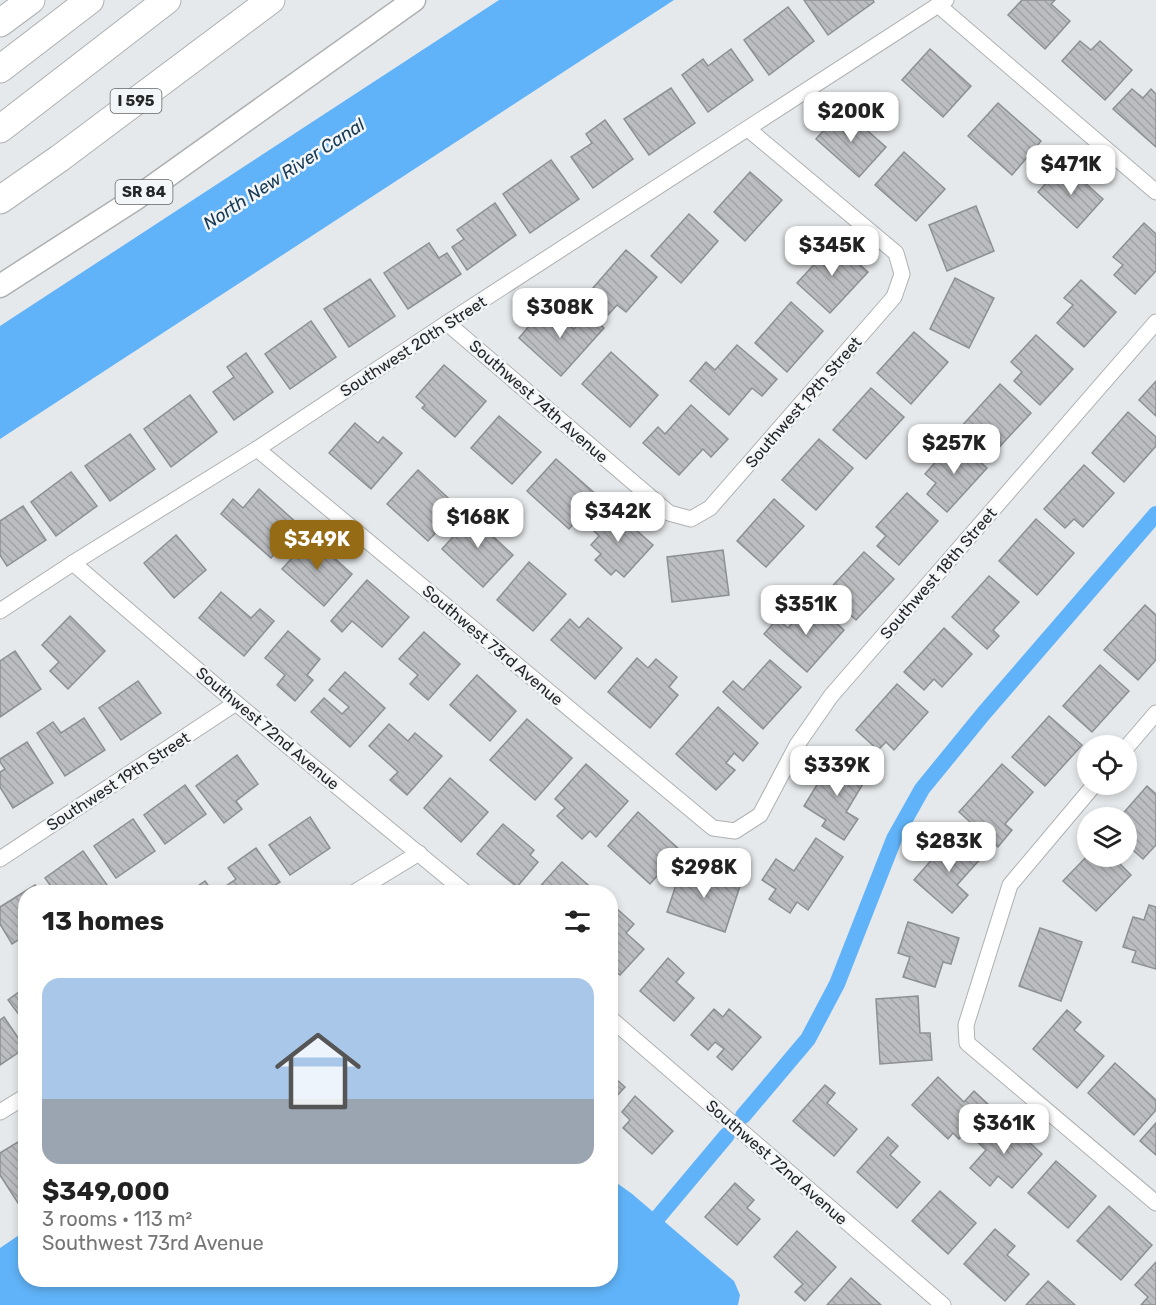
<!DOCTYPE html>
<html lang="en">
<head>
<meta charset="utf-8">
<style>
	:root { --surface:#fff; --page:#f2f2f2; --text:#222; --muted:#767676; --line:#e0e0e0; --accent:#956b16 }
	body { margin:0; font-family:Rubik,sans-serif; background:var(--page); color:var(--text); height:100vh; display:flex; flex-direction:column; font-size:22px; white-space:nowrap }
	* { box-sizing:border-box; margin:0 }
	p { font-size:20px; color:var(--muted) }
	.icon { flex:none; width:33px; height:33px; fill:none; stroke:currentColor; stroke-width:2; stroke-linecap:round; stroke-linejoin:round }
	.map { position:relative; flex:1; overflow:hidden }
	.details { position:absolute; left:18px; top:885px; width:600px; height:402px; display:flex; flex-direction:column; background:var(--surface); border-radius:24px; box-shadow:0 3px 9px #0003 }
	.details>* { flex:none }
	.fabs { position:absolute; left:1077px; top:735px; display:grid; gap:12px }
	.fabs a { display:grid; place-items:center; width:60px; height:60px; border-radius:50%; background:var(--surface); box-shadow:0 3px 9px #0003; font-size:30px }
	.price { position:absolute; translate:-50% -51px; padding:0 14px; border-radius:12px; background:#fff; color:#222; font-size:20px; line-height:39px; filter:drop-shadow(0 2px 3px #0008) }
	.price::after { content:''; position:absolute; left:50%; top:36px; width:18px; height:14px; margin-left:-9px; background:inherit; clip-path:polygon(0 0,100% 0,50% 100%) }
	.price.on { background:var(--accent); color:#fff }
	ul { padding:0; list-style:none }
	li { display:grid; align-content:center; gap:12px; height:318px; padding:0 24px }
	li+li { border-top:2px solid var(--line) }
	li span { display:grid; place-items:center; height:186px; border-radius:18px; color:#555 }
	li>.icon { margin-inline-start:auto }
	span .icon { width:108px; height:108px; fill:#fffc; stroke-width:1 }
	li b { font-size:26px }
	h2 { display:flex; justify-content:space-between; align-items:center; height:72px; padding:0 24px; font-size:26px }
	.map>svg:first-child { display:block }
	.water { fill:#60b3f8 }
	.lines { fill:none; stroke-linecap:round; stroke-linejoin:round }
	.canal { stroke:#60b3f8; stroke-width:16 }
	.building { fill:url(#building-back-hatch); stroke:#8d9092; stroke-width:1.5 }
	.minor-casing { stroke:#aeb0b2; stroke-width:17 }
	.primary-casing { stroke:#aeb0b2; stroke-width:25 }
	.motorway-casing { stroke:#aeb0b2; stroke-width:29 }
	.minor { stroke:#fff; stroke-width:15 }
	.primary { stroke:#fff; stroke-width:22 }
	.motorway { stroke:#fff; stroke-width:27 }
	.labels { text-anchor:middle; stroke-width:5; stroke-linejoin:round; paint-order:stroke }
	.shield { fill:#f3f6f8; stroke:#636466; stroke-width:1.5 }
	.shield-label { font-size:15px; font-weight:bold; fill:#252627 }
	.street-label { font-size:16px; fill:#252627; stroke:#f3f6f8 }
	.water-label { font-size:18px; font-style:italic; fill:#163955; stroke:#f3f6f8 }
</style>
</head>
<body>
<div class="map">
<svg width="1156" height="1305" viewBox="0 0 1156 1305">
	<defs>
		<pattern id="building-back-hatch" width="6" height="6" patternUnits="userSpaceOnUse" patternTransform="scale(1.5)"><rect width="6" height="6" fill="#bbbdc0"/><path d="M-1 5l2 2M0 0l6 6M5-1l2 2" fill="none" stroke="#a1a2a5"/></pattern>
	</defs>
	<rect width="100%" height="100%" fill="#e6e9eb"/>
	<g class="water">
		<polygon points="499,0 674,0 0,439 0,326"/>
		<polygon points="611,1179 631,1193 734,1281 740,1295 738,1305 0,1305 0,1248 25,1231 26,1280 610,1280"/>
	</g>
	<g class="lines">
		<g class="canal">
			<polyline points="743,1116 808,1039 837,984 894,839 922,789 984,713 1156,514"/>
			<polyline points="654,1222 727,1135"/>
		</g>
	</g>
	<g class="building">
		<polygon points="804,0 873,0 874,2 828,35"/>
		<polygon points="1022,0 1055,0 1051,4 1070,21 1045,49 1008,15"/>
		<polygon points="788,7 814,41 769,75 744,40"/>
		<polygon points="1080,41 1091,50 1100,41 1132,70 1105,100 1062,61"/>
		<polygon points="731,49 753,80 708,112 682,75 703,59 708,66"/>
		<polygon points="930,49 971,86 943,117 902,80"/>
		<polygon points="671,88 695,123 649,155 624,119"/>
		<polygon points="1132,89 1143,98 1151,89 1156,94 1156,147 1113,109"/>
		<polygon points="998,103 1041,141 1012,175 968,136"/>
		<polygon points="843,109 886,147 859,177 816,139"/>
		<polygon points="605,120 633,159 593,188 571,157 592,143 586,134"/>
		<polygon points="904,152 945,189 916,221 875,185"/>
		<polygon points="551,160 579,199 530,233 503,194"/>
		<polygon points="1064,164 1103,199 1077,228 1038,192"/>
		<polygon points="750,172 782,200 745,241 714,212"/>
		<polygon points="495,203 516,235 467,270 452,247 464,239 457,230"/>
		<polygon points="976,206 994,251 947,271 929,225"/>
		<polygon points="689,214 718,241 681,283 651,256"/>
		<polygon points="1144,223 1156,234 1156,271 1135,294 1114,275 1123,265 1113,257"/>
		<polygon points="835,242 868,272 830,313 797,283"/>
		<polygon points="429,243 439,258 447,253 461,274 408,309 384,273"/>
		<polygon points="626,250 657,277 626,312 617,305 608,315 586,296"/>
		<polygon points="955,278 994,298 969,348 930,329"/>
		<polygon points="370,279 395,316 349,347 324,309"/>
		<polygon points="1081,280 1116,312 1084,347 1057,323 1073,305 1064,298"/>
		<polygon points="791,302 823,331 787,372 755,343"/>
		<polygon points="547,305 574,329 588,314 604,328 561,376 519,338"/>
		<polygon points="311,321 336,357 290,389 265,354"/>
		<polygon points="914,332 948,362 911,404 877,373"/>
		<polygon points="1036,335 1073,369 1040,405 1014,381 1022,372 1011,362"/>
		<polygon points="737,345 777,379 762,396 752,388 729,415 690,381 706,362 715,370"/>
		<polygon points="611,352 658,395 630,427 582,384"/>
		<polygon points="246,353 273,392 234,420 213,392 234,377 227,367"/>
		<polygon points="444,365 486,401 455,437 422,408 425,405 416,397"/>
		<polygon points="1156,381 1156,416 1139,400"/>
		<polygon points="1000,384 1031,413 991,456 960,428"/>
		<polygon points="871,388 904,417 866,459 833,430"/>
		<polygon points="190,395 217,432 171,467 144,429"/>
		<polygon points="691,405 728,439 711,457 703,449 679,475 643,443 658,427 665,434"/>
		<polygon points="1128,412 1156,437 1156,446 1124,482 1092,453"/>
		<polygon points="499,416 541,452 512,484 471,448"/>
		<polygon points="355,423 378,443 383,437 402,453 371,489 329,453"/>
		<polygon points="130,434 155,469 110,501 85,466"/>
		<polygon points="819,439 853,468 816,510 782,480"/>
		<polygon points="955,440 987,468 947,512 927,494 936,483 925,474"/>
		<polygon points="556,459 598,496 569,529 527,491"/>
		<polygon points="1084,465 1114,493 1083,527 1074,519 1065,528 1044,509"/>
		<polygon points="418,470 459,508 428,541 387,504"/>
		<polygon points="71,472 97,506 56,536 31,502"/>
		<polygon points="259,489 299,525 271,558 221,514 233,499 243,508"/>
		<polygon points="907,493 938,521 899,565 877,546 886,536 876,527"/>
		<polygon points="774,499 804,526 766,567 737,541"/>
		<polygon points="23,506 46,540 7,566 0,555 0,521"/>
		<polygon points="609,506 653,545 624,577 616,570 611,575 595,560 601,554 591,545 599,536 590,527"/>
		<polygon points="480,507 491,516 482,526 513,555 483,587 442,549"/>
		<polygon points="1036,519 1074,553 1037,595 999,561"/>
		<polygon points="176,535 206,570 174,598 144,563"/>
		<polygon points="311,537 352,574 324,606 282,569"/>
		<polygon points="723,550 729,595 672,602 667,557"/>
		<polygon points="864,552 894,579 856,620 826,593"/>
		<polygon points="529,562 566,594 533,631 497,600"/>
		<polygon points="989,576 1019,602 993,630 999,636 987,649 952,617"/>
		<polygon points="367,580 409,617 382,647 352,621 342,632 331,621"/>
		<polygon points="221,592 251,618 260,609 274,621 244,656 199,618"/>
		<polygon points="812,601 844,630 807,672 764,634 777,619 788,628"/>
		<polygon points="1145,605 1156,615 1156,660 1138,680 1104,650"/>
		<polygon points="70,616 105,651 68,689 50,671 59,662 42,645"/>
		<polygon points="588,618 622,648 595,679 551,640 570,619 579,628"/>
		<polygon points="944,628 972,654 942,687 934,679 924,690 904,672"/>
		<polygon points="288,631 320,659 307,675 313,680 295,701 277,685 285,675 265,658"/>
		<polygon points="424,632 460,664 428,700 410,684 418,675 399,659"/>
		<polygon points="15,651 41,689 0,717 0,661"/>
		<polygon points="637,658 648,668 656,659 677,677 669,687 678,695 650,728 608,692"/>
		<polygon points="770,660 801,687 763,729 723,692 733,681 743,690"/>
		<polygon points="1100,665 1129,691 1092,732 1063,706"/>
		<polygon points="345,672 385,708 350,747 311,712 324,698 342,714 349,707 329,690"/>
		<polygon points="477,675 516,711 490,741 450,705"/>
		<polygon points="138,681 161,713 121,740 99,708"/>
		<polygon points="897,684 928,712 894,750 886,742 878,750 856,730"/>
		<polygon points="718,707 758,743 743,761 734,753 726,763 735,770 716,790 676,754"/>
		<polygon points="1049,716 1082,745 1045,786 1012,757"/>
		<polygon points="84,718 105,750 65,776 37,733 53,722 61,733"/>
		<polygon points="527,719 572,758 535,800 490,760"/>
		<polygon points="389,724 408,741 415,733 442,756 407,795 390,780 398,772 369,746"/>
		<polygon points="27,742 53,783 13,808 0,787 0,772 5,769 0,762 0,759"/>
		<polygon points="237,755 258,784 236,801 242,809 224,823 196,786"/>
		<polygon points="834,757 867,777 846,812 858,819 844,840 822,826 826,820 804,806"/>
		<polygon points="586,764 628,801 596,837 590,831 582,839 557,816 565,808 555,799"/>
		<polygon points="1002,764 1033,792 1005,824 1012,830 998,847 959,812"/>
		<polygon points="450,778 488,812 461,842 424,808"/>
		<polygon points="185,785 206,814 165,844 144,815"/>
		<polygon points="1147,786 1156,794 1156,845 1143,859 1126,844 1126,818 1119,818"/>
		<polygon points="638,812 680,850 650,884 608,846"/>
		<polygon points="310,817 330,848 290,875 269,845"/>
		<polygon points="133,819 155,851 116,878 94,846"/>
		<polygon points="503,824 534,850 530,855 538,862 517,887 477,854"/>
		<polygon points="955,833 982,857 957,885 968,895 952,913 914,880"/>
		<polygon points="816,838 843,857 808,910 797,902 790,913 769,899 776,889 762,880 776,859 794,871"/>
		<polygon points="256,848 280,882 264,892 230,892 226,886 236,879 228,868"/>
		<polygon points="83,851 112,892 55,892 45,878"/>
		<polygon points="1088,855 1088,856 1112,856 1131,875 1096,911 1063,881"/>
		<polygon points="562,862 596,892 535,892"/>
		<polygon points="682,867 740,886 725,932 667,912"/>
		<polygon points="205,881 213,892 189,892"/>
		<polygon points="35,885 40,892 26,892 26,935 12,944 0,924 0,907"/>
		<polygon points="1149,905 1156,907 1156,969 1132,962 1136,951 1123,947 1133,917 1144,920"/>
		<polygon points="616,908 634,924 626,933 644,949 620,975 610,967 610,914"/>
		<polygon points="908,922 959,938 951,964 943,962 935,987 903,977 910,957 898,953"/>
		<polygon points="1040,928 1082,942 1061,1001 1019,986"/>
		<polygon points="668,958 684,973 676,982 694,998 674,1021 640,991"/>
		<polygon points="23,989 26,993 26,1024 8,1000"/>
		<polygon points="918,996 920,1033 930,1033 932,1060 880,1064 876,999"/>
		<polygon points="714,1009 723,1017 729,1009 761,1037 732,1070 717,1057 724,1049 715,1042 708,1050 691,1035"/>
		<polygon points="1067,1010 1081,1022 1074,1030 1104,1056 1077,1088 1033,1049"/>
		<polygon points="4,1017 25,1048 0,1065 0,1020"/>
		<polygon points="1115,1063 1156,1100 1156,1110 1134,1135 1088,1093"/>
		<polygon points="610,1074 625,1087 610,1103"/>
		<polygon points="938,1077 964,1102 974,1091 990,1106 959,1139 953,1133 948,1139 912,1105"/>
		<polygon points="825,1085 835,1093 827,1103 857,1129 834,1156 793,1121"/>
		<polygon points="635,1096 673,1131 652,1154 623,1128 630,1120 622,1112"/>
		<polygon points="992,1122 1002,1130 1008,1123 1042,1154 1012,1188 998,1176 990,1186 970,1168 986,1150 975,1140"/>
		<polygon points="1156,1123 1156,1155 1140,1141"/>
		<polygon points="26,1137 26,1182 24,1183 26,1186 26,1198 18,1203 0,1175 0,1153"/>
		<polygon points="888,1137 898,1146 890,1155 920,1182 897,1208 857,1172"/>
		<polygon points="1056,1161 1096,1196 1068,1228 1028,1193"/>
		<polygon points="735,1183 754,1200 747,1208 760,1219 737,1245 705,1217"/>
		<polygon points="940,1191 976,1223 948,1254 912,1221"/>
		<polygon points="1109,1206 1152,1245 1121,1280 1077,1241"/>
		<polygon points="995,1229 1015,1246 1007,1255 1029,1274 1005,1301 964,1264"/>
		<polygon points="797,1231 836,1267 805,1301 795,1292 803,1284 774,1257"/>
		<polygon points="1156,1262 1156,1305 1141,1305 1148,1297 1135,1285"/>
		<polygon points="851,1278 881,1305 827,1305"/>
		<polygon points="1048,1281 1075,1305 1026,1305"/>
	</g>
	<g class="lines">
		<defs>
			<g id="minor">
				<polyline points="938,5 1156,192"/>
				<polyline points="447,323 669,513 691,519 710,508 894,297 902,274 896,253 748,129"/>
				<polyline points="257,449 713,828 735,831 760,815 797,745 831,696 1156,322"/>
				<polyline points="73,563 236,703 465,892"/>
				<polyline points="0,611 73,563 257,449 447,323 946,0"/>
				<polyline points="1126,748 1156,713"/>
				<polyline points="1095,784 1010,885 966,1025 967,1043 1156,1203"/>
				<polyline points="0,859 236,703"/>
				<polyline points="355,892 419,853"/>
				<polyline points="610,1018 943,1305"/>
				<polyline points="0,1112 26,1096"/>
			</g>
			<polyline id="primary" points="0,286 135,199 414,0"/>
			<g id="motorway">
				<polyline points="0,23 31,0"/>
				<polyline points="0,69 90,0"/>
				<polyline points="0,129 167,0"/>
				<polyline points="0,200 60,158 271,0"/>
			</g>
		</defs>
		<use href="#minor" class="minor-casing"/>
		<use href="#primary" class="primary-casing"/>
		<use href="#motorway" class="motorway-casing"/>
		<use href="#minor" class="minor"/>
		<use href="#primary" class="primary"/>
		<use href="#motorway" class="motorway"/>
	</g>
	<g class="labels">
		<g class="shield">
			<rect x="110.5" y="89" width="51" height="24" rx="4.5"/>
			<rect x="115.5" y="180" width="57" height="24" rx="4.5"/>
		</g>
		<g class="shield-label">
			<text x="136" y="106">I 595</text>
			<text x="144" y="197">SR 84</text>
		</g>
		<g class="street-label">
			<text transform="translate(413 346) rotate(-33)" y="6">Southwest 20th Street</text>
			<text transform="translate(539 401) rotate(41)" y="6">Southwest 74th Avenue</text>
			<text transform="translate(803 402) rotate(-49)" y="6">Southwest 19th Street</text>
			<text transform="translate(938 573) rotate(-49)" y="6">Southwest 18th Street</text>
			<text transform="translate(493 645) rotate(40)" y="6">Southwest 73rd Avenue</text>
			<text transform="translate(268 728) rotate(40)" y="6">Southwest 72nd Avenue</text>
			<text transform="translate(118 781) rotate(-33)" y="6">Southwest 19th Street</text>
			<text transform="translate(777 1162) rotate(41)" y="6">Southwest 72nd Avenue</text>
		</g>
		<g class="water-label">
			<text transform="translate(284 174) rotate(-33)" y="6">North New River Canal</text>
		</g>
	</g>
</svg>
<div class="fabs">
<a><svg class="icon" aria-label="locate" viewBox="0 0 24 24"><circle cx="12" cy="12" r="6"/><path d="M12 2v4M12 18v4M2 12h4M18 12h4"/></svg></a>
<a><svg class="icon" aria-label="layers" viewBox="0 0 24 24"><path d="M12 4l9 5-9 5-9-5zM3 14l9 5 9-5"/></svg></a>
</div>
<b class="price" style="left:851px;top:143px">$200K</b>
<b class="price" style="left:1071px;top:196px">$471K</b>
<b class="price" style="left:832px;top:277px">$345K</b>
<b class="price" style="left:560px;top:339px">$308K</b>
<b class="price" style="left:954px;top:475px">$257K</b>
<b class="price" style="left:618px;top:543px">$342K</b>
<b class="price" style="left:478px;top:549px">$168K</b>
<b class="price on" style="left:317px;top:571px">$349K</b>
<b class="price" style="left:806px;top:636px">$351K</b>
<b class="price" style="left:837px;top:797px">$339K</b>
<b class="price" style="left:949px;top:873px">$283K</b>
<b class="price" style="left:704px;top:899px">$298K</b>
<b class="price" style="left:1004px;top:1155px">$361K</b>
<section class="details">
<h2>13 homes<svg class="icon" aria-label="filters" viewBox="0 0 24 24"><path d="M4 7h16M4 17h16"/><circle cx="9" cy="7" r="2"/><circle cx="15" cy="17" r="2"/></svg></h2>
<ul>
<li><span style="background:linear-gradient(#a9c7e8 65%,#9aa5b1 0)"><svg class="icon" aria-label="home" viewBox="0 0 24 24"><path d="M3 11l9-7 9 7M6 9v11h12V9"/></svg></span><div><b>$349,000</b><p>3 rooms · 113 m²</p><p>Southwest 73rd Avenue</p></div></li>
</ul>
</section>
</div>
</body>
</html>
